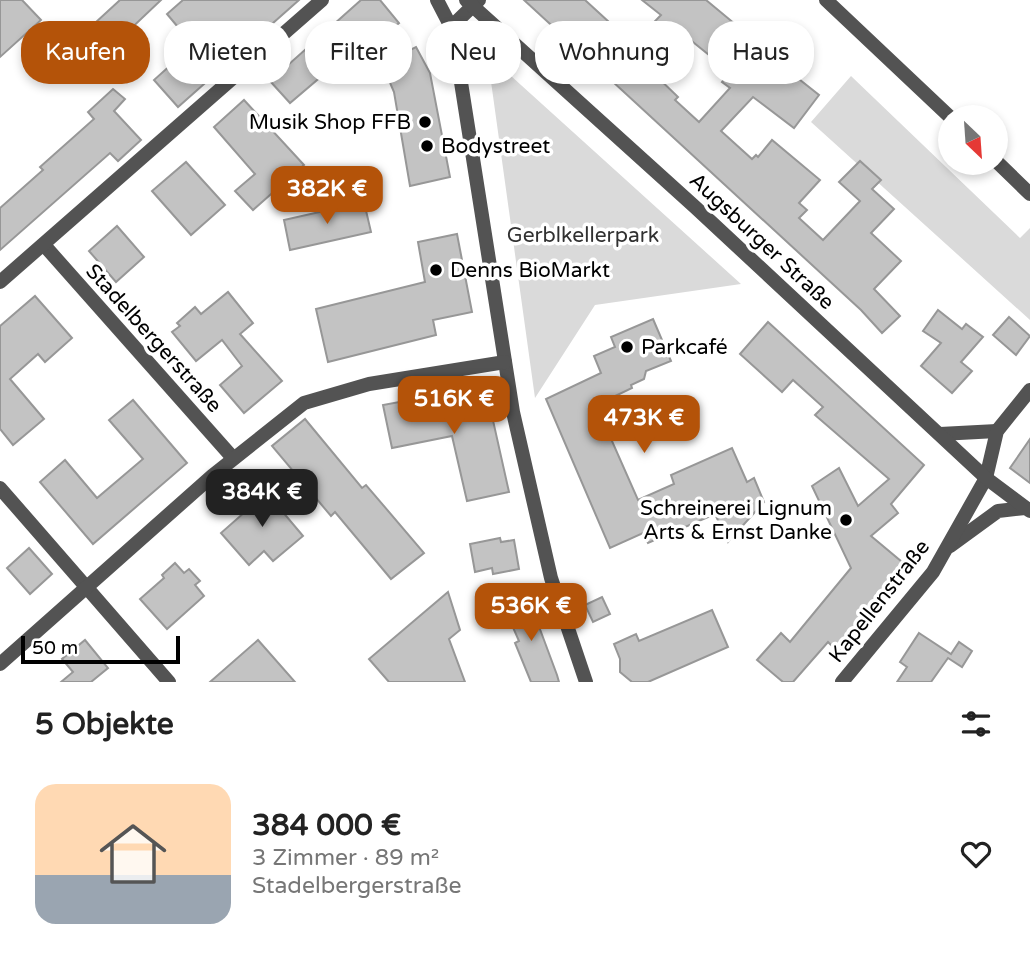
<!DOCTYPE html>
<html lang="de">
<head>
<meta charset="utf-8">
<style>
	:root { --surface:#fff; --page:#f2f2f2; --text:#222; --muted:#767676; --accent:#b45309 }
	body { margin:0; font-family:"Varela Round",sans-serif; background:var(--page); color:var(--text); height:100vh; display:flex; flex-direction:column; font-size:26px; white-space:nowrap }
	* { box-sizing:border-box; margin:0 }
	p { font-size:23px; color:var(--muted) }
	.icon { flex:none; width:38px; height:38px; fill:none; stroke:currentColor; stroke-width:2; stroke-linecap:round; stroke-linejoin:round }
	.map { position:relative; height:682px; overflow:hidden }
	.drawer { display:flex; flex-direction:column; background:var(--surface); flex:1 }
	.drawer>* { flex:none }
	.guide { position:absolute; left:21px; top:21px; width:989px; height:63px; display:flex; gap:14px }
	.needle { width:46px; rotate:155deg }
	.fabs { position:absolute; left:938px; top:105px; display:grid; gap:14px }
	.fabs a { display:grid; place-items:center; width:70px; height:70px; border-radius:50%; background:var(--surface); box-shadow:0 4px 10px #0003; font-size:35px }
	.scale { position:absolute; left:21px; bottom:18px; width:159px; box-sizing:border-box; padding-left:7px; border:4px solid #000; border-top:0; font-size:19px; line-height:24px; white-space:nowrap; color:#000; -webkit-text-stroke:5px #fff; paint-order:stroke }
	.price { position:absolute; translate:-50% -60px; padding:0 16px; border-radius:14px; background:var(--accent); color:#fff; font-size:23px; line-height:46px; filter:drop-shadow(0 2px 4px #0008) }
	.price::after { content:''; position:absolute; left:50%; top:42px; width:21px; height:16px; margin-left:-10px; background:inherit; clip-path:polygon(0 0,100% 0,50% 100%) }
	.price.selected { background:#222; color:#fff }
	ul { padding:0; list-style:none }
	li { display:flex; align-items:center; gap:21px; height:175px; padding:0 35px }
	li span { display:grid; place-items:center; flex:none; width:196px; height:140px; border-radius:21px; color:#555 }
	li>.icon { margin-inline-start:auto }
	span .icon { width:84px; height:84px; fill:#fffc; stroke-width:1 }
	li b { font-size:30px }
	h2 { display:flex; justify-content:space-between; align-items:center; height:84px; padding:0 35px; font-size:30px }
	.tag { padding:0 24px; border-radius:28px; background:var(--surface); box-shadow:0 4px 10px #0003; font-size:24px; line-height:63px }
	.tag.selected { background:var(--accent); color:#fff }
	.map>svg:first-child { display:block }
	.green { fill:#dadada }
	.building { fill:#c3c3c3; stroke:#979797; stroke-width:2; fill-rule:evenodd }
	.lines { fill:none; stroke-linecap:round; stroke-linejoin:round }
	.minor { stroke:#535353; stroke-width:14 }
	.tertiary { stroke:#535353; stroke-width:14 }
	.poi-dot { fill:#000; stroke:#fff; stroke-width:2.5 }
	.labels { text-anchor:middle; stroke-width:7; stroke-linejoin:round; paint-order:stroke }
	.poi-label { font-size:21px; fill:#000; stroke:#fff; text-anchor:start }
	.park-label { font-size:21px; fill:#313131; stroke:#fff }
	.street-label { font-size:21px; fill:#000; stroke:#fff }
</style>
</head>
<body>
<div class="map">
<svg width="1030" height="682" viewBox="0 0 1030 682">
	<rect width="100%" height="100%" fill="#fff"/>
	<g class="green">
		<polygon points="490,57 741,284 595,305 535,398 488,60"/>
		<polygon points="851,76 1020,238 1030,228 1030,320 811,122"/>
	</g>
	<g class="building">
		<polygon points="0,0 22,0 41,20 0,57"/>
		<polygon points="120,0 161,0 122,37 147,64 127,82 83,34"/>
		<polygon points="183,0 299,0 178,107 154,80 193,45 167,14"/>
		<polygon points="361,0 380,0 399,23 373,44 370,35 290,103 270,81"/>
		<path d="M524 0H585L633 44 661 15 642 0H706L735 24 730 29 793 79 795 76 819 95 794 128 753 97 721 131 752 159 756 155 758 157 772 140 820 180 799 203 807 210 799 218 823 240 860 201 839 182 860 161 881 180 872 189 894 209 871 233 901 261 874 289 900 316 882 333 861 310ZM683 34 730 72 722 82 730 88 699 122 675 100 678 97 650 70Z"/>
		<polygon points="416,47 430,73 450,177 410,186 394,92 382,64"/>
		<polygon points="113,89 125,99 114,111 141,140 118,161 110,153 0,250 0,208 43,170 40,167 94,119 88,112"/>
		<polygon points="244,100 304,165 253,210 235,191 255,174 214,127"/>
		<polygon points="186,162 225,205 191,235 152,191"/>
		<polygon points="364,202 371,232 290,250 284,220"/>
		<polygon points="117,226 144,257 116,282 89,251"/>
		<polygon points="457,234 472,312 433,320 436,335 328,362 316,309 425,282 418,242"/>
		<polygon points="228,292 253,323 240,334 282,381 244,413 220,385 242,366 222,340 196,361 172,332 180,326 177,323 195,307 201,314"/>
		<polygon points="35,296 72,338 45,362 38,354 10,379 44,419 13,445 0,429 0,326"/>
		<polygon points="938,310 962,329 966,324 983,337 961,362 972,371 952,393 921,366 941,343 923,331"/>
		<polygon points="1009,317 1030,336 1016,355 993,335"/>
		<polygon points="653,319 671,361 646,371 644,379 631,385 632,388 611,398 615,407 600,414 638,500 674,484 671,475 732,448 747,482 754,478 764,502 728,542 715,514 648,543 643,533 610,548 546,399 601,373 594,356 615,347 611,337"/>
		<polygon points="768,322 924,465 891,504 898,513 871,536 908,567 838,652 828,642 793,682 783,682 757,660 781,633 790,642 851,568 812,486 839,468 858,506 889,479 815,415 823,407 793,380 782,392 740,354"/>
		<polygon points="464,390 490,407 509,492 467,501 452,436 392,448 383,405"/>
		<polygon points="133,400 187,463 93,544 40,482 65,460 97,498 143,459 109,420"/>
		<polygon points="305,419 362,488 366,485 424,553 391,579 335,512 331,516 272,446"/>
		<polygon points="1030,439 1030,483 1010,468"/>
		<polygon points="260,485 303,536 273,561 264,551 249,565 221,533 254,504 247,496"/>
		<polygon points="500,538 501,542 514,540 519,569 493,574 492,568 475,572 470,544"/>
		<polygon points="29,548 52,574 30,594 7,568"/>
		<polygon points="175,563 184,573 189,569 200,581 195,585 204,596 167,629 140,599 164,578 162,575"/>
		<polygon points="448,592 460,630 449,639 465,682 389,682 369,659"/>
		<polygon points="528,597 557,675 559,682 531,682 515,643 519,641 504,607"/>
		<polygon points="602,597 610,614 593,622 585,605"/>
		<polygon points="712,610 728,647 648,682 632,682 620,672 620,659 614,644 636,634 639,641"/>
		<polygon points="919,633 951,654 959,642 972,651 962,667 948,658 931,682 897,682 907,667 900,662"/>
		<polygon points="85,640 108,668 91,682 61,682 73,672 62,659"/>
		<polygon points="258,640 295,682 210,682"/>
	</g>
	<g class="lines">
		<g class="minor">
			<polyline points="437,0 451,27 457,57 513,412 551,578 586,682"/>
			<polyline points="826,0 950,117"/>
			<polyline points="451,27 479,0"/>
			<polyline points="996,161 1030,194"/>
			<polyline points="44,245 233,458"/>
			<polyline points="0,282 322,0"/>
			<polyline points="940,434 997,431"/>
			<polyline points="0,488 169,682"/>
			<polyline points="950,546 998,511 1025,508"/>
			<polyline points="0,664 212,476 304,403 369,384 505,362"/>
			<polyline points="842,682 933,572 986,478 997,431 1030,390"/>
		</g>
		<polyline class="tertiary" points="466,0 695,207 986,478 1030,511"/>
	</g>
	<g class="poi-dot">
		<circle cx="425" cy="122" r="7"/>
		<circle cx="427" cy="146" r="7"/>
		<circle cx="436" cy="270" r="7"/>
		<circle cx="627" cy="347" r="7"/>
		<circle cx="846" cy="520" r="7"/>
	</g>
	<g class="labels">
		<g class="poi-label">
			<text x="411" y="129" text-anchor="end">Musik Shop FFB</text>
			<text x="441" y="153">Bodystreet</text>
			<text x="450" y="277">Denns BioMarkt</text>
			<text x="641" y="354">Parkcafé</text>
			<text x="832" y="515" text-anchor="end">Schreinerei Lignum<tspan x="832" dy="24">Arts &amp; Ernst Danke</tspan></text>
		</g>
		<g class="park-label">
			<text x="583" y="242">Gerblkellerpark</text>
		</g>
		<g class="street-label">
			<text transform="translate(762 241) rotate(43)" y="7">Augsburger Straße</text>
			<text transform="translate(154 338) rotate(48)" y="7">Stadelbergerstraße</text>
			<text transform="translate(879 601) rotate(-52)" y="7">Kapellenstraße</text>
		</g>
	</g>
</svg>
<div class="fabs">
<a><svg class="needle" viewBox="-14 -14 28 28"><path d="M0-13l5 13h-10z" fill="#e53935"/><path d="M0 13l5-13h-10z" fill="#767676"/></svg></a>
</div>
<div class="scale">50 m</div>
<b class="price" style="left:327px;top:226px">382K €</b>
<b class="price" style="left:454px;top:436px">516K €</b>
<b class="price" style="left:644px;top:455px">473K €</b>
<b class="price selected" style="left:262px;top:529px">384K €</b>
<b class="price" style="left:531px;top:643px">536K €</b>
<div class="guide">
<a class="tag selected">Kaufen</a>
<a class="tag">Mieten</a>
<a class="tag">Filter</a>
<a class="tag">Neu</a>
<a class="tag">Wohnung</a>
<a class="tag">Haus</a>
</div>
</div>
<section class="drawer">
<h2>5 Objekte<svg class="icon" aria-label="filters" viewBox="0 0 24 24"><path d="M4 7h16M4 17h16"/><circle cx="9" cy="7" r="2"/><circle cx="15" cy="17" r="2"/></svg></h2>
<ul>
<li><span style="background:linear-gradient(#ffd9b3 65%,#9aa5b1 0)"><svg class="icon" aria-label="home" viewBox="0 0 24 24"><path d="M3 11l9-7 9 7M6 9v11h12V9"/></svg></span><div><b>384 000 €</b><p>3 Zimmer · 89 m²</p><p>Stadelbergerstraße</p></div><svg class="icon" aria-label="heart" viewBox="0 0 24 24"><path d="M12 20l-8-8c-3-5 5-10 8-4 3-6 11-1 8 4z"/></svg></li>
</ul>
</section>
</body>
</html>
